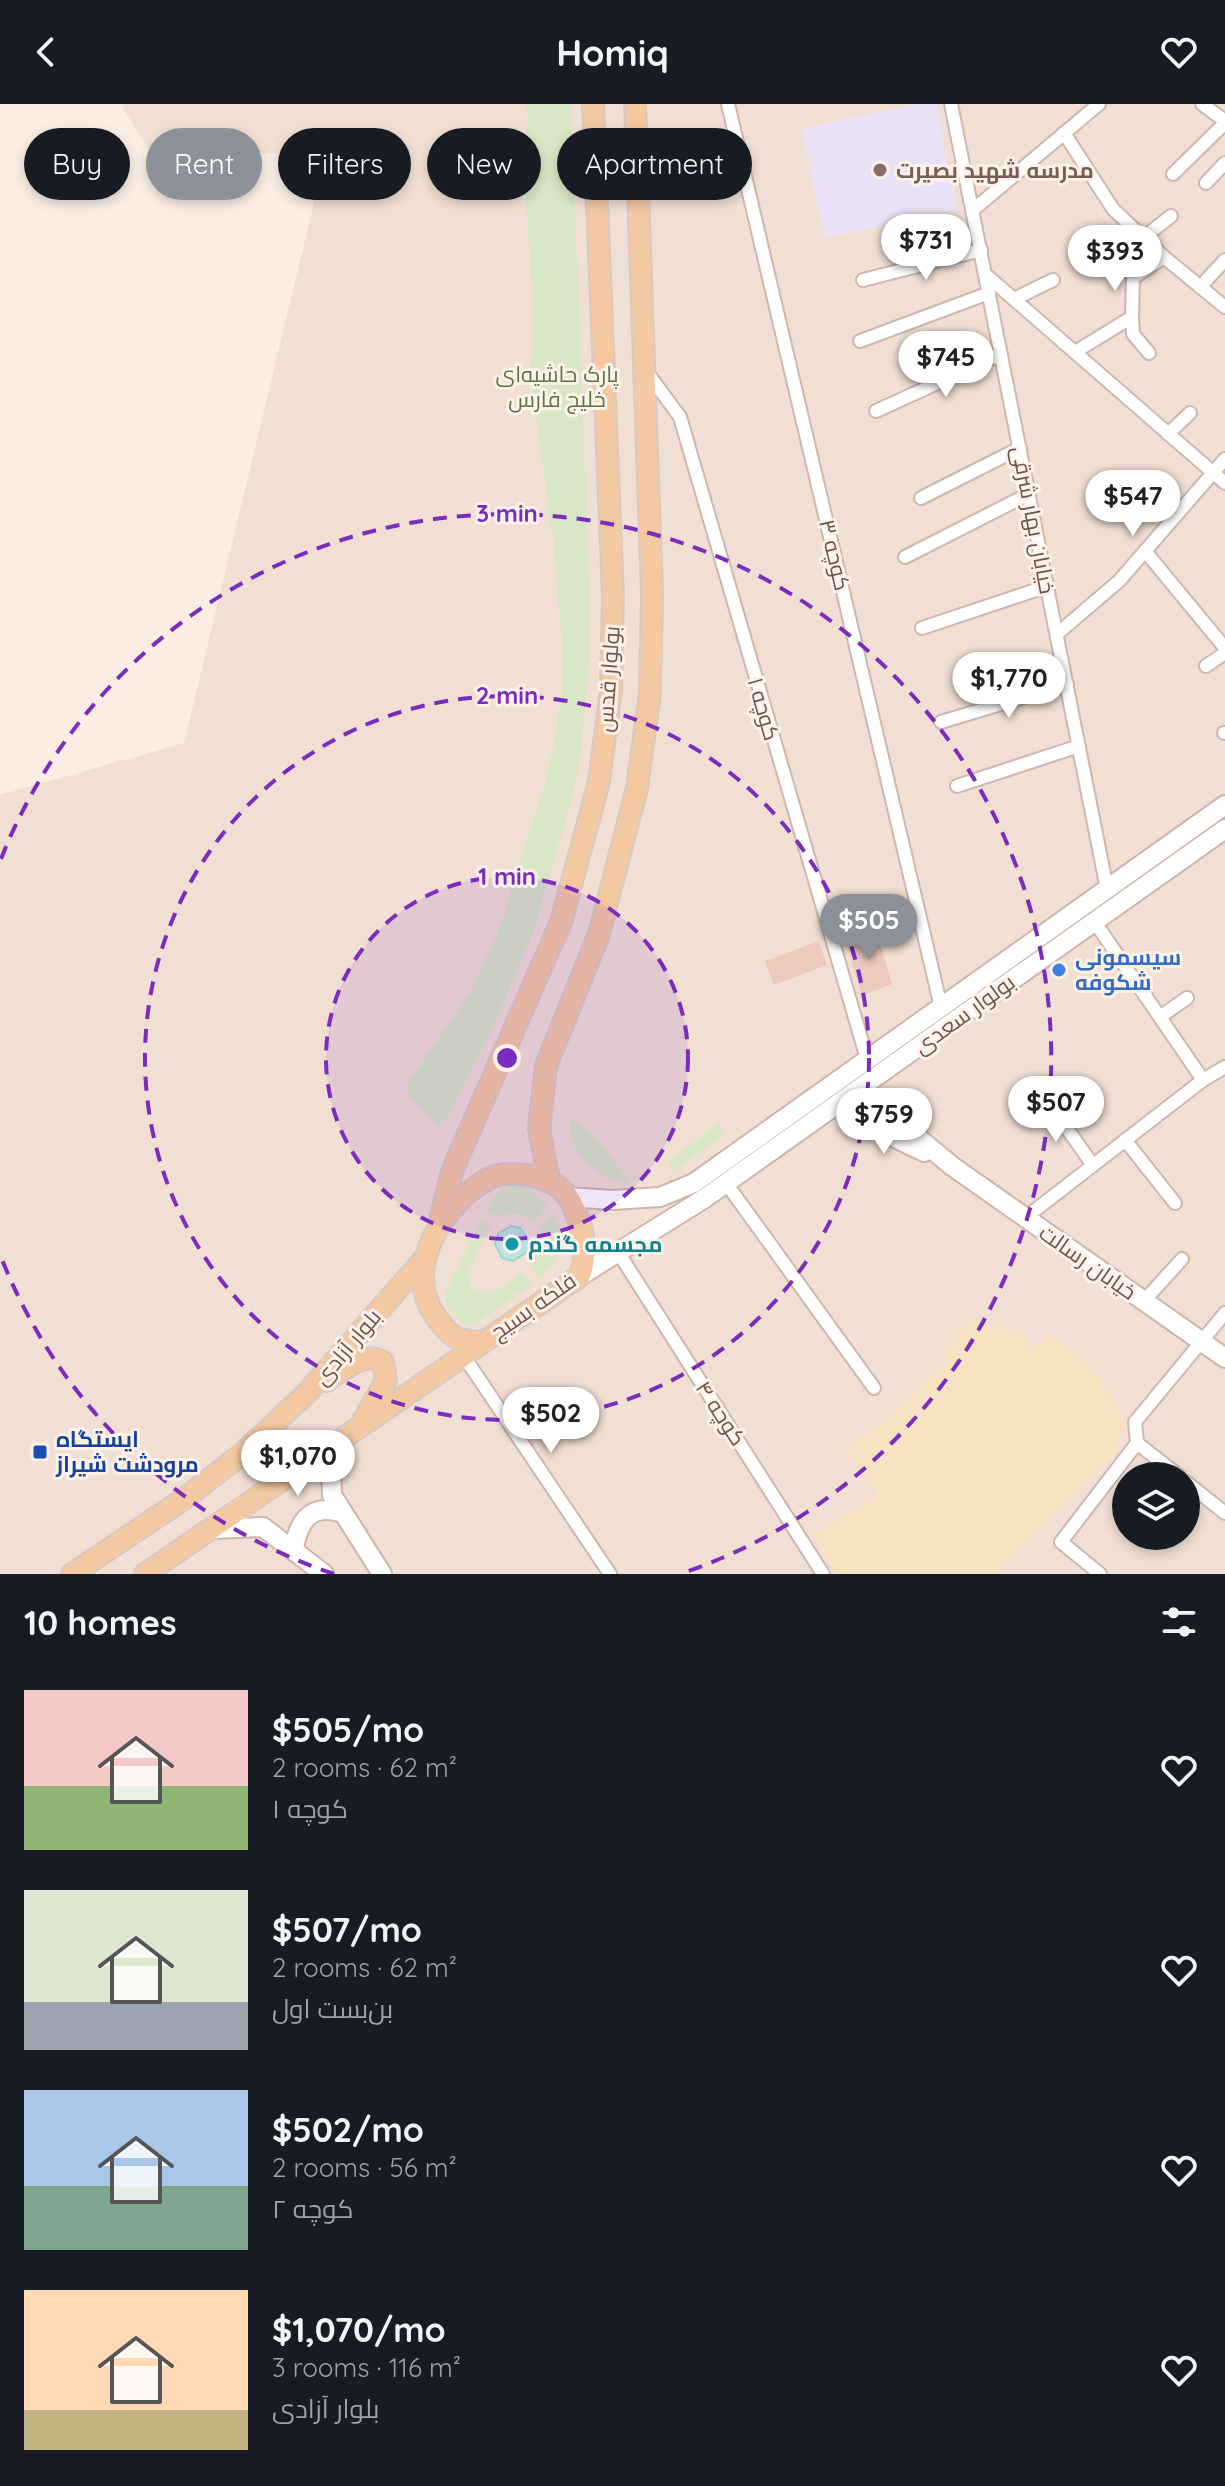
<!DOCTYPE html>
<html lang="en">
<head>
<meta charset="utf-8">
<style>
	:root { --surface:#171b24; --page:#242831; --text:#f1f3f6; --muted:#9ea1a6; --accent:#8c9099 }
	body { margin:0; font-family:Quicksand,Cairo,sans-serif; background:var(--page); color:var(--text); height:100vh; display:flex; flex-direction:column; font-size:30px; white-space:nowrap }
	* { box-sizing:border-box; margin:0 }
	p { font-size:26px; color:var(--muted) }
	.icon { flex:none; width:44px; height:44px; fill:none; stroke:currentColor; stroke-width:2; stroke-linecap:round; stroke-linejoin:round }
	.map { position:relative; height:1470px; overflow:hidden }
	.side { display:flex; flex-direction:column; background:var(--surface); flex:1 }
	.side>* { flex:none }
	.top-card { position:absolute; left:24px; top:24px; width:800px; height:72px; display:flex; gap:16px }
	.controls { position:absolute; left:1112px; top:1358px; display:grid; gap:16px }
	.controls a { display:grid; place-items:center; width:88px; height:88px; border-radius:50%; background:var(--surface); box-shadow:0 4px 12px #0003; font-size:40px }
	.price { position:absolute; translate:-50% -68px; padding:0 18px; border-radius:28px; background:#fff; color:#222; font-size:26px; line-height:52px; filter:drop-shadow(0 2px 4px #0008) }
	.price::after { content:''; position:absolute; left:50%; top:48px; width:24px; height:18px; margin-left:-12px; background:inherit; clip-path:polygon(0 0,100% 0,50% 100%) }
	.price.active { background:var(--accent); color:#fff }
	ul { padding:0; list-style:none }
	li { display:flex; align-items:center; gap:24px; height:200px; padding:0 24px }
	li span { display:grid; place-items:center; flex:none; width:224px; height:160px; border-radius:0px; color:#555 }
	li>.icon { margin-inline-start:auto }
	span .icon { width:96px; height:96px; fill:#fffc; stroke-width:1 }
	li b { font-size:34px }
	h2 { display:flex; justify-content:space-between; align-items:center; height:96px; padding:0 24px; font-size:34px }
	.chip { padding:0 28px; border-radius:36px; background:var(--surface); box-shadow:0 4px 12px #0003; font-size:28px; line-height:72px }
	.chip.active { background:var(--accent); color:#fff }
	header { display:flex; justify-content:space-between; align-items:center; height:104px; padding:0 24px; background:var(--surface); font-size:36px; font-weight:800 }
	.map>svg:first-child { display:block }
	.residential { fill:#f1dfd3; fill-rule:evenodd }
	.education { fill:#ebe1f6 }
	.green { fill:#d7e6c4 }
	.sand { fill:#f7e2c1 }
	.water { fill:#bae2e1; stroke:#a1d3d2; stroke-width:2 }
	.building { fill:#edc9be }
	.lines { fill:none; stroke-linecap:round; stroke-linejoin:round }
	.street-casing { stroke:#cdb7ae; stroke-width:16 }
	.secondary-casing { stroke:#cfb6ac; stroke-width:22 }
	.primary-casing { stroke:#d4cbc9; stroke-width:24 }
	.street { stroke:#fff; stroke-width:12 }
	.secondary { stroke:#fff; stroke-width:18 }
	.primary { stroke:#f4c8a1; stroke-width:20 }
	.ring { fill:none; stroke:#7b2cbf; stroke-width:4; stroke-dasharray:14 10 }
	.education-dot { fill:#8d6e63; stroke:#fdf2ea; stroke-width:3 }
	.shop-dot { fill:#3f7fe0; stroke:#fdf2ea; stroke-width:3 }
	.culture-dot { fill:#0f9aa8; stroke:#fdf2ea; stroke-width:3 }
	.transit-dot { fill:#1a4fb4; stroke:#fdf2ea; stroke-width:3 }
	.labels { text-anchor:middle; stroke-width:6; stroke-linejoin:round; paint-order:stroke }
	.education-label { font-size:22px; font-weight:bold; fill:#785e54; stroke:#fdf2ea; text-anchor:start }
	.park-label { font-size:22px; fill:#5b7545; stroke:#fdf2ea }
	.street-label { font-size:22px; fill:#70534c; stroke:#fdf2ea }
	.shop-label { font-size:22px; font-weight:bold; fill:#366cbe; stroke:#fdf2ea; text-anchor:start }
	.culture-label { font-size:22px; font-weight:bold; fill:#0d838f; stroke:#fdf2ea; text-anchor:start }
	.transit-label { font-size:22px; font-weight:bold; fill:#164399; stroke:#fdf2ea; text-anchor:start }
	.centre { fill:#7b2cbf; stroke:#fdf2ea; stroke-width:4 }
	.ring-label { font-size:24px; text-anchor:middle; font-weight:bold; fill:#7b2cbf; stroke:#fdf2ea; stroke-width:6; stroke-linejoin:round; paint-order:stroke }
</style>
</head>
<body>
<header><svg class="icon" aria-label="back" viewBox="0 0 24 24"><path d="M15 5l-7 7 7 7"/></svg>Homiq<svg class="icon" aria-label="heart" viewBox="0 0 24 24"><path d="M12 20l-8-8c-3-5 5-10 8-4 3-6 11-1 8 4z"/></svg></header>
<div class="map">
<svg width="1225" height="1470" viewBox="0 0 1225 1470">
	<rect width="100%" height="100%" fill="#faeee4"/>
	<path class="residential" d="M120 0H1225V1470H0V691L184 639 326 49 242 50 149 45ZM1126 1372H1186V1432H1126Z"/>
	<polygon class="education" points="916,0 936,0 957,107 825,134 801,25"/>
	<g class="green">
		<polygon points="526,0 571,0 590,503 589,560 581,646 573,691 533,829 491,928 446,1015 438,1021 410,994 407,980 470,889 498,828 542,689 555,636 561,591 563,554 555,450 531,275 532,190 524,67 528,12"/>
		<path d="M570 1014C598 1029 611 1056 632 1079 599 1077 565 1049 570 1014Z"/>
		<polygon points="719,1019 724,1031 673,1068 669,1057"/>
		<path d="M514 1081 528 1083 548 1103 535 1117C526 1117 527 1111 518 1110 504 1108 499 1118 486 1107 494 1093 498 1084 514 1081Z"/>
		<path d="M553 1110C571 1135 559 1159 538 1175L531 1162 540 1149 539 1124Z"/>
		<path d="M482 1116 491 1120 468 1168 470 1181C489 1199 505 1181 522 1168L531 1180 480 1217 468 1221C454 1215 444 1203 446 1187Z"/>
	</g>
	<path class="sand" d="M972 1213 992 1224 998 1218 1013 1232 1021 1226 1032 1246 1047 1233C1085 1242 1104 1285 1124 1315L1115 1351 996 1470H836L814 1431 878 1390 844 1343 886 1317 946 1257 944 1250Z"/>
	<polygon class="water" points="511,1122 520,1124 529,1137 527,1148 513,1157 502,1154 495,1140 498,1130"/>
	<g class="building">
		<polygon points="876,825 892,880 862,892 845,834"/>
		<polygon points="819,837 827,861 774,881 765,857"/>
	</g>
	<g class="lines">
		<defs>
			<g id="street">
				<polyline points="728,0 941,903"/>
				<polyline points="951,0 1107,785"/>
				<polyline points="1202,0 1225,17"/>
				<polyline points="1064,29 1113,105 1164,153 1225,203"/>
				<polyline points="1173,70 1225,19"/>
				<polyline points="1206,79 1225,59"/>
				<polyline points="973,106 1099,0"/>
				<polyline points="1143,134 1171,112"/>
				<polyline points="985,170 1225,379"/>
				<polyline points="863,176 981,146"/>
				<polyline points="1200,183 1225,156"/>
				<polyline points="1014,195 1053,176"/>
				<polyline points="1132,213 1133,230 1149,249"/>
				<polyline points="860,237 989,189"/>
				<polyline points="1075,248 1132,213 1133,174 1164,153"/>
				<polyline points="646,267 680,313 867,955"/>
				<polyline points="876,307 1001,250"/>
				<polyline points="1168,330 1190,309"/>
				<polyline points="921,394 1020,344"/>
				<polyline points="1145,447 1225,544"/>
				<polyline points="905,453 1029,390"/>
				<polyline points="922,524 1048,482"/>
				<polyline points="1057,530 1119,477 1225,355"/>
				<polyline points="1206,562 1225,549"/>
				<polyline points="941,618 1067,580"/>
				<polyline points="1224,629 1225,629"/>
				<polyline points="957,682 1079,642"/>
				<polyline points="1094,817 1203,976"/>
				<polyline points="1160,913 1187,894"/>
				<polyline points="1049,999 1092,1060"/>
				<polyline points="1125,1036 1175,1099"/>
				<polyline points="726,1079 874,1284"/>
				<polyline points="1025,1114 1203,976 1225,963"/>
				<polyline points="618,1148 823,1470"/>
				<polyline points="1144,1197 1182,1155"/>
				<polyline points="463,1251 610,1470"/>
				<polyline points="1137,1339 1179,1372"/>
				<polyline points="1186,1378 1225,1409"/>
				<polyline points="1100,1470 1061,1438 1137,1339 1135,1318 1225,1209"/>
			</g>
			<g id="secondary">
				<polyline points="859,985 952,1062 1225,1254"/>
				<polyline points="841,998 891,1032 924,1048"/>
				<polyline points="568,1093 612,1096 660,1093 694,1079 1225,701"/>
				<polyline points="580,1172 705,1094 1225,725"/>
				<polyline points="345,1335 331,1358 332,1391 382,1470"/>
				<polyline points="212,1425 263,1423 324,1470"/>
				<path d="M294 1444C299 1415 312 1399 343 1409"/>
			</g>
			<g id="primary">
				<polyline points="549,1076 539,1025 546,962 599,830 637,684 650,589 652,490 635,0"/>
				<polyline points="439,1121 452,1067 561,818 599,678 611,586 613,492 593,0"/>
				<path d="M326 1277C342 1267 365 1246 383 1258L386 1276 362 1319"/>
				<polyline points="72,1470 184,1395 243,1349 307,1289 425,1154"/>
				<path d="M145 1470 580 1172C589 1145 583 1121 570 1096 563 1084 549 1076 536 1073 520 1069 503 1067 488 1075 444 1099 401 1165 436 1213 441 1220 449 1231 457 1234 464 1237 474 1237 481 1238"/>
			</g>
		</defs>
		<use href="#street" class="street-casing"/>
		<use href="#secondary" class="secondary-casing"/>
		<use href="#primary" class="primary-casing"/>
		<use href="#street" class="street"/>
		<use href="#secondary" class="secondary"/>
		<use href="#primary" class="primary"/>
	</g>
	<circle cx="507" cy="954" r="181" fill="#7b2cbf" fill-opacity=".12"/>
	<g class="ring">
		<circle cx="507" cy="954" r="181"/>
		<circle cx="507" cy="954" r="362"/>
		<path d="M334 1470A544 544 0 0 1 1 1153M1 755A544 544 0 1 1 680 1470"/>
	</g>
	<circle class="education-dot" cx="880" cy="66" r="8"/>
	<circle class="shop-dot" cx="1059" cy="866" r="8"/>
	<circle class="culture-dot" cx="512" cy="1140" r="8"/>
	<rect class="transit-dot" x="32" y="1340" width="16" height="16" rx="4"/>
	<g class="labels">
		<g class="education-label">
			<text x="896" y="74">مدرسه شهید بصیرت</text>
		</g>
		<g class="park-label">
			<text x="557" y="278">پارک حاشیه‌ای<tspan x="557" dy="25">خلیج فارس</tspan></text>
		</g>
		<g class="street-label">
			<text transform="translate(1034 416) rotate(79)" y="8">خیابان بهار شرقی</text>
			<text transform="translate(835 451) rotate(77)" y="8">کوچه ۳</text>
			<text transform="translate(608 575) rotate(-86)" y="8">بولوار قدس</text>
			<text transform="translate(764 605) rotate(74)" y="8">کوچه ۱</text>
			<text transform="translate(964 910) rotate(-36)" y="8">بولوار سعدی</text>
			<text transform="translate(1088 1158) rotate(35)" y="8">خیابان رسالت</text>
			<text transform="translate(533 1202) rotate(-35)" y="8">فلکه بسیج</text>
			<text transform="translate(347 1243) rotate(-50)" y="8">بلوار آزادی</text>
			<text transform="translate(721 1309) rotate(57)" y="8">کوچه ۴</text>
		</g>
		<g class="shop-label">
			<text x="1075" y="861">سیسمونی<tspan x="1075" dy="25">شکوفه</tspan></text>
		</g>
		<g class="culture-label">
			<text x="528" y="1148">مجسمه گندم</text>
		</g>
		<g class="transit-label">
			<text x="56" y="1343">ایستگاه<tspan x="56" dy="25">مرودشت شیراز</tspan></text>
		</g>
	</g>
	<circle cx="507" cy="954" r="12" class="centre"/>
	<g class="ring-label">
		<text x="507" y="418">3 min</text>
		<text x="507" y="600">2 min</text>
		<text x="507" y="781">1 min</text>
	</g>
</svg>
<div class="controls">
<a><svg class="icon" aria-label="layers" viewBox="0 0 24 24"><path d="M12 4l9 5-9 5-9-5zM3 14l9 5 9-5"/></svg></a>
</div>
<b class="price" style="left:926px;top:178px">$731</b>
<b class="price" style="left:1115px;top:189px">$393</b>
<b class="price" style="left:946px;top:295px">$745</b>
<b class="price" style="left:1133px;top:434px">$547</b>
<b class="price" style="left:1009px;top:616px">$1,770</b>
<b class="price active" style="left:869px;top:858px">$505</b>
<b class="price" style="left:1056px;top:1040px">$507</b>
<b class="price" style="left:884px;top:1052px">$759</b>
<b class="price" style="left:551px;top:1351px">$502</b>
<b class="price" style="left:298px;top:1394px">$1,070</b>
<div class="top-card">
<a class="chip">Buy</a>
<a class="chip active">Rent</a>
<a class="chip">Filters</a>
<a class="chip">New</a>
<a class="chip">Apartment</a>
</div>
</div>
<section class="side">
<h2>10 homes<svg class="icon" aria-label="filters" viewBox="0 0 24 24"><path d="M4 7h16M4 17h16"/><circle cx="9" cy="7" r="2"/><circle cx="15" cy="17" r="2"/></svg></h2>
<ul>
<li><span style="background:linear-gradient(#f6c9c9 60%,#8fb573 0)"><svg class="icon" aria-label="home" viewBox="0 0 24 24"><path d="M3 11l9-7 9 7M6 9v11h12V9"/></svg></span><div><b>$505/mo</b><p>2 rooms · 62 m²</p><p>کوچه ۱</p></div><svg class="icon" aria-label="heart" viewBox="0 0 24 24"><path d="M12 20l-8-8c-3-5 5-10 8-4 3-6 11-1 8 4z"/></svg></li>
<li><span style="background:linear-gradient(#dfe7d0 70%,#9aa5b1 0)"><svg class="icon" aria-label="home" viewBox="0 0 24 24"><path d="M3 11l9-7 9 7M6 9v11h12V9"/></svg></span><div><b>$507/mo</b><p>2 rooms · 62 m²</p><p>بن‌بست اول</p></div><svg class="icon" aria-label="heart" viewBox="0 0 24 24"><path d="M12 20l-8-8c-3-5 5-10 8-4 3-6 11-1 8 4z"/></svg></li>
<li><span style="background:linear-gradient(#a9c7e8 60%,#7fa58c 0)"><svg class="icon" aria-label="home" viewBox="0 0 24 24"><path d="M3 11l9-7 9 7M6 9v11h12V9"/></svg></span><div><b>$502/mo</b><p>2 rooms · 56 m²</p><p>کوچه ۲</p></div><svg class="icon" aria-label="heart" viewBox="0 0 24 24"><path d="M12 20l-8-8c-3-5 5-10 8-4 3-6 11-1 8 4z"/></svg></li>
<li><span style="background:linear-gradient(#ffd9b3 75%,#c2b280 0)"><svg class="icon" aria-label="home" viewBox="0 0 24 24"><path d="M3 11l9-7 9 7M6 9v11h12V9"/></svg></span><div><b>$1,070/mo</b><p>3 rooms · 116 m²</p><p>بلوار آزادی</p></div><svg class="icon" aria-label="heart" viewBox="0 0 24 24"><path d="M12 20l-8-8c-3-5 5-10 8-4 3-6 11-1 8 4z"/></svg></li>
</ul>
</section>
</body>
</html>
